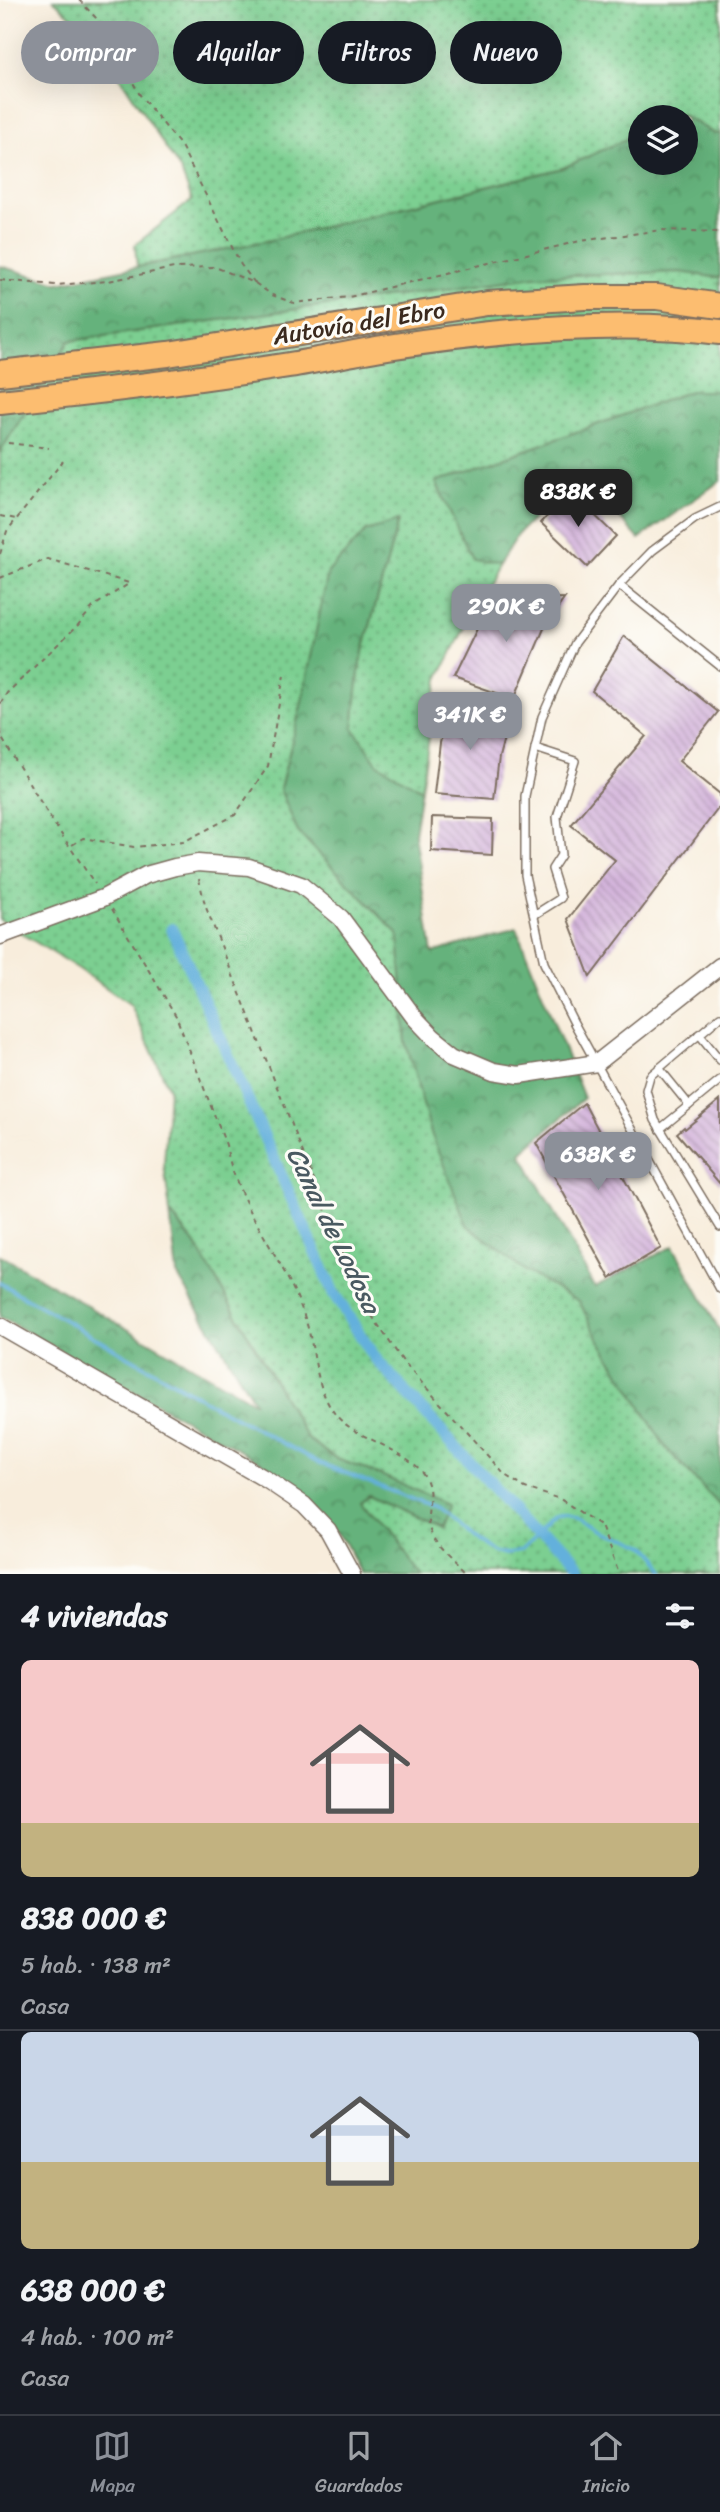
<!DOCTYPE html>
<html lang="es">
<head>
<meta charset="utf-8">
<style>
	:root { --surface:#171b24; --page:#242831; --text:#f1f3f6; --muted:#9ea1a6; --line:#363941; --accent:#8c9099 }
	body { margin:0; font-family:Sriracha,sans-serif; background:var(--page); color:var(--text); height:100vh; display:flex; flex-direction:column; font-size:26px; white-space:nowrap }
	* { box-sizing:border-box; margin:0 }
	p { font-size:23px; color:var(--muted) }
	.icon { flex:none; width:38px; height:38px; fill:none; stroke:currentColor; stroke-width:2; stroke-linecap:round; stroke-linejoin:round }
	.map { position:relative; height:1574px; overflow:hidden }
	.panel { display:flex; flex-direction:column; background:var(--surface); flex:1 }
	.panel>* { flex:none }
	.banner { position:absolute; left:21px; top:21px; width:679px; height:63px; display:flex; gap:14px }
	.buttons { position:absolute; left:628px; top:105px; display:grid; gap:14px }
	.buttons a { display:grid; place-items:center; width:70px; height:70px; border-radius:50%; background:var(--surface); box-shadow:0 7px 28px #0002; font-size:35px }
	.price { position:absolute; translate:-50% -60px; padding:0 16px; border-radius:14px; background:var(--accent); color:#fff; font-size:23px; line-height:46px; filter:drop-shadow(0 2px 4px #0008) }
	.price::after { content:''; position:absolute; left:50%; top:42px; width:21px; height:16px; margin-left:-10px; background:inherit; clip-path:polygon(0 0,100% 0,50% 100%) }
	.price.active { background:#222; color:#fff }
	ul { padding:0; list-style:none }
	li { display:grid; align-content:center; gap:14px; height:371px; padding:0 21px }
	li+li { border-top:2px solid var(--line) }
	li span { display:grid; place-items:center; height:217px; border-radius:10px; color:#555 }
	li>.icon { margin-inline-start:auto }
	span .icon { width:126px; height:126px; fill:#fffc; stroke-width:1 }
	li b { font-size:30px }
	h2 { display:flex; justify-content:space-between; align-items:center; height:84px; padding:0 21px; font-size:30px }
	.pill { padding:0 24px; border-radius:32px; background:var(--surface); box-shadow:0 7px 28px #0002; font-size:24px; line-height:63px }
	.pill.active { background:var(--accent); color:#fff }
	.tab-bar { display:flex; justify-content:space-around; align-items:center; height:98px; border-top:2px solid var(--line); background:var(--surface); font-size:19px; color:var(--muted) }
	.tab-bar a { display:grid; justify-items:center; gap:4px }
	.tab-bar .active { color:var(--accent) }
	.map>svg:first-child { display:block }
	.grass { fill:url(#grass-dots); stroke:#5c7c58; stroke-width:2 }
	.forest { fill:url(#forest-crowns); stroke:#506e4c; stroke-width:2 }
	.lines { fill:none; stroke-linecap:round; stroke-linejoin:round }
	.stream { stroke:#63b0dc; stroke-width:3.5 }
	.canal { stroke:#63b0dc; stroke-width:12 }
	.building { fill:url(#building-back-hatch) }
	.service-casing { stroke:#7d6e60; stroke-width:10 }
	.tertiary-casing { stroke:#7d6e60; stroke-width:19 }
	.motorway-casing { stroke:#7d6e60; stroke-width:28 }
	.path { stroke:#7d6e60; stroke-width:2; stroke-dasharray:5 5; stroke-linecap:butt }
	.service { stroke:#fff; stroke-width:7 }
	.tertiary { stroke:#fff; stroke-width:16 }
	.motorway { stroke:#fcbd6f; stroke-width:24 }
	.labels { text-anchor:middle; stroke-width:6; stroke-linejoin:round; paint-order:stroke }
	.street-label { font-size:24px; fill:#3b2a1e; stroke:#fdfcf7 }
	.water-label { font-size:26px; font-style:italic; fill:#495960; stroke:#fdfcf7 }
</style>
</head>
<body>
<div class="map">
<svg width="720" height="1574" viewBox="0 0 720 1574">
	<defs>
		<pattern id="grass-dots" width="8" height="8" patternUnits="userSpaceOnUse" patternTransform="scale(1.75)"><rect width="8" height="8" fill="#7ccf91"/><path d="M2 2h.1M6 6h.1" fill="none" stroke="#67a876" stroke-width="1.8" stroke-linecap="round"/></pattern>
		<pattern id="forest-crowns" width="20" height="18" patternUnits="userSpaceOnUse" patternTransform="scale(1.75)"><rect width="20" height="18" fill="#65b27b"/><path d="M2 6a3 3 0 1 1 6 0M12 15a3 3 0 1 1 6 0" fill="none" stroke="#549164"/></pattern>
		<pattern id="building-back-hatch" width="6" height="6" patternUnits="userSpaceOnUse" patternTransform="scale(1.75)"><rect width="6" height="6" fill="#d0aed9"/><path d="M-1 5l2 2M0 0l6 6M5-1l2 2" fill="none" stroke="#aa8eaf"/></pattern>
	</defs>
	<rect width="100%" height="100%" fill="#fdfcf7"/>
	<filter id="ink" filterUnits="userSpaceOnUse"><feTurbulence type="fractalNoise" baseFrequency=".0143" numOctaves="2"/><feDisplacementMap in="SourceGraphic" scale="14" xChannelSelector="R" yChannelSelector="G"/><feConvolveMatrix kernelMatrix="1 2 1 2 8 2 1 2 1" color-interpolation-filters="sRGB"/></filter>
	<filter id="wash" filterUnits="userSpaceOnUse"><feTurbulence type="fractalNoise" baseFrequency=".00686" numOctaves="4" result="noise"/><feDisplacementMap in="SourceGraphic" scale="28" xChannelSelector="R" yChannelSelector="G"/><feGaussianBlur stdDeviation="1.57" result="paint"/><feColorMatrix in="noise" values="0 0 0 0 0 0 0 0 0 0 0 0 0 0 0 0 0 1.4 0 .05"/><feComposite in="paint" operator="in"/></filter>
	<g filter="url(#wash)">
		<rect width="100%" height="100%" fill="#f8eddc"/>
		<g class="grass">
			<polygon points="53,0 720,0 720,134 714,133 681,114 674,117 640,117 640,133 563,168 271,240 137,267 135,245 192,200 181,171 93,36"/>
			<polygon points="680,272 720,278 720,391 691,391 436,482 472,558 498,565 473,609 438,679 421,790 376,763 353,728 360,663 398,521 301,706 280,789 298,832 398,934 406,1042 431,1133 525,1271 579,1301 601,1343 666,1448 720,1506 720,1574 414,1574 360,1503 369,1496 437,1528 383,1476 337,1459 308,1439 195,1243 170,1213 164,1164 169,1089 131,1005 79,969 0,920 0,452 69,341 535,276"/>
		</g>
		<g class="forest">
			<polygon points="681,114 713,133 720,134 720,278 680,272 535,276 69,341 0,452 0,266 58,283 271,240 563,168 640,133 640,163 686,163 686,117 674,117"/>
			<polygon points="691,391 720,391 720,481 639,539 578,473 518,534 498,565 472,559 436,482"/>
			<polygon points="398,521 360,663 353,728 377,763 421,790 414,834 432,953 516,928 584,1098 521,1153 595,1287 673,1246 720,1331 720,1506 666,1448 601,1343 579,1301 525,1271 468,1226 431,1133 406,1042 398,934 298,832 280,789 301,706 328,572 366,531"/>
			<polygon points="170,1213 195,1243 308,1439 337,1459 383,1476 447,1504 437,1528 369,1496 360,1503 414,1574 359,1574 339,1534 268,1466 0,1317 0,1255 255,1403 177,1274"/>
		</g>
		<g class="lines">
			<polyline class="stream" points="0,1283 216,1407 320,1463 434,1508 472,1540 492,1552 505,1555 521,1553 556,1518 564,1516 576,1519 594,1531 634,1549 656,1574"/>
			<polyline class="canal" points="172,929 334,1294 375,1358 572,1574"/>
		</g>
		<g id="blocks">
			<g class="building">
				<polygon points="570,491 616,536 587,567 541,523"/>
				<polygon points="565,598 545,626 514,699 453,678 491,600"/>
				<polygon points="624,636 718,712 679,761 720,794 720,806 590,977 568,919 615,860 571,825 646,736 592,691"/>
				<polygon points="451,700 509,719 499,757 494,799 434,794 440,743"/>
				<polygon points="432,817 493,819 492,855 431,851"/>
				<polygon points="720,1100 720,1184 677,1133 684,1127 685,1129"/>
				<polygon points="584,1103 661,1248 610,1278 536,1143"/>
			</g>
		</g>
	</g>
	<g filter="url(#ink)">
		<use href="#blocks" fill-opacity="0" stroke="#7d6e60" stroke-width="2"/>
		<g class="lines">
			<defs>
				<g id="service">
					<polyline points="720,507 695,519 652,551 619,585 575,643 542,717 525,796 525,875 544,963 574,1023 720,1289"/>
					<polyline points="619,585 720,666"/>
					<polyline points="534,915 561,898 552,869 561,855 557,817 575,761 535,748"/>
					<polyline points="720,1017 650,1076 646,1090 655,1120 720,1227"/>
					<polyline points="699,1034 720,1060"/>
					<polyline points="659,1068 689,1105"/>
					<polyline points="660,1129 720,1080"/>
				</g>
				<g id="tertiary">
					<polyline points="0,936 103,898 146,875 175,867 198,863 249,867 301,885 341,918 414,1017 433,1037 454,1054 494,1071 519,1075 597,1063 720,966"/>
					<polyline points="0,1326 267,1480 304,1505 328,1530 352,1574"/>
				</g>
				<g id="motorway">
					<polyline points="0,373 168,354 487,303 585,297 657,297 720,306"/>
					<path d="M0 402C96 392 193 380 289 365 322 360 355 352 388 347 493 331 615 319 720 332"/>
				</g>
			</defs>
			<use href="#service" class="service-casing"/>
			<use href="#tertiary" class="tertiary-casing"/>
			<use href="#motorway" class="motorway-casing"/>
			<g class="path">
				<polyline points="79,0 97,19 140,95 181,146 241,265 255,283"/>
				<polyline points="0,280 55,285 108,281 174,268 215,267 255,283 272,295 294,303 349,297 580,241 662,230 720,232"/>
				<polyline points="8,443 49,448"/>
				<polyline points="0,516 16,519"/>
				<polyline points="0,554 7,531 63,461"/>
				<polyline points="0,578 48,559 129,583"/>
				<polyline points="0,704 7,693 78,625 94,606 130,583"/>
				<polyline points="0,730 3,740 51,819 95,884"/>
				<polyline points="72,845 83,838 134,847 183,842 235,815 268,766 284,675"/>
				<polyline points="199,879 205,905 351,1274 368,1310 404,1363 505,1475 525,1488 560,1499 601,1526 619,1574"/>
				<path d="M112 909 176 1016 226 1145C238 1212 290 1263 308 1328 316 1358 316 1389 335 1414 354 1439 411 1450 425 1477 433 1492 428 1503 428 1519 428 1542 452 1559 467 1574"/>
			</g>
			<use href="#service" class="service"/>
			<use href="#tertiary" class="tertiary"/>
			<use href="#motorway" class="motorway"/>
		</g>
	</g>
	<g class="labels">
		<g class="street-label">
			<text transform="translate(359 323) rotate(-9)" y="8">Autovía del Ebro</text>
		</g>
		<g class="water-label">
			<text transform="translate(334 1230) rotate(64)" y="9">Canal de Lodosa</text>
		</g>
	</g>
</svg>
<div class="buttons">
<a><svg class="icon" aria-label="layers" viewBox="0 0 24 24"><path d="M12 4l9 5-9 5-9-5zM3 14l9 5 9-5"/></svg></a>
</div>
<b class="price active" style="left:578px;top:529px">838K €</b>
<b class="price" style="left:506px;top:644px">290K €</b>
<b class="price" style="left:470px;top:752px">341K €</b>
<b class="price" style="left:598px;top:1192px">638K €</b>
<div class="banner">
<a class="pill active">Comprar</a>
<a class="pill">Alquilar</a>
<a class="pill">Filtros</a>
<a class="pill">Nuevo</a>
</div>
</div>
<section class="panel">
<h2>4 viviendas<svg class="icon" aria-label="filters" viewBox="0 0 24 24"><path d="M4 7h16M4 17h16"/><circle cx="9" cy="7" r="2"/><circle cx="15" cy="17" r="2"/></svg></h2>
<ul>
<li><span style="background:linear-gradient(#f6c9c9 75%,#c2b280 0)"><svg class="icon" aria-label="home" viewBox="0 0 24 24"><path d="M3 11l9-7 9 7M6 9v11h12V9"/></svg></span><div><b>838 000 €</b><p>5 hab. · 138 m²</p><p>Casa</p></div></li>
<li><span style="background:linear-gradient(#c9d6e8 60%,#c2b280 0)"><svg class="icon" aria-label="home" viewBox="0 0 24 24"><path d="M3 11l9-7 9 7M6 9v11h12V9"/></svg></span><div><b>638 000 €</b><p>4 hab. · 100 m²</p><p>Casa</p></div></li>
</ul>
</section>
<nav class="tab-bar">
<a class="active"><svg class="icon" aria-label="map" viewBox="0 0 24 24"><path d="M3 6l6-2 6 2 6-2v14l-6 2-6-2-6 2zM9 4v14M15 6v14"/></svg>Mapa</a>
<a><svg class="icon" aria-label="saved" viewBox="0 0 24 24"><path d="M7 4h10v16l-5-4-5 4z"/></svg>Guardados</a>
<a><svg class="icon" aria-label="home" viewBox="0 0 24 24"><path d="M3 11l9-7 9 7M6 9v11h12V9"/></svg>Inicio</a>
</nav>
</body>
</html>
